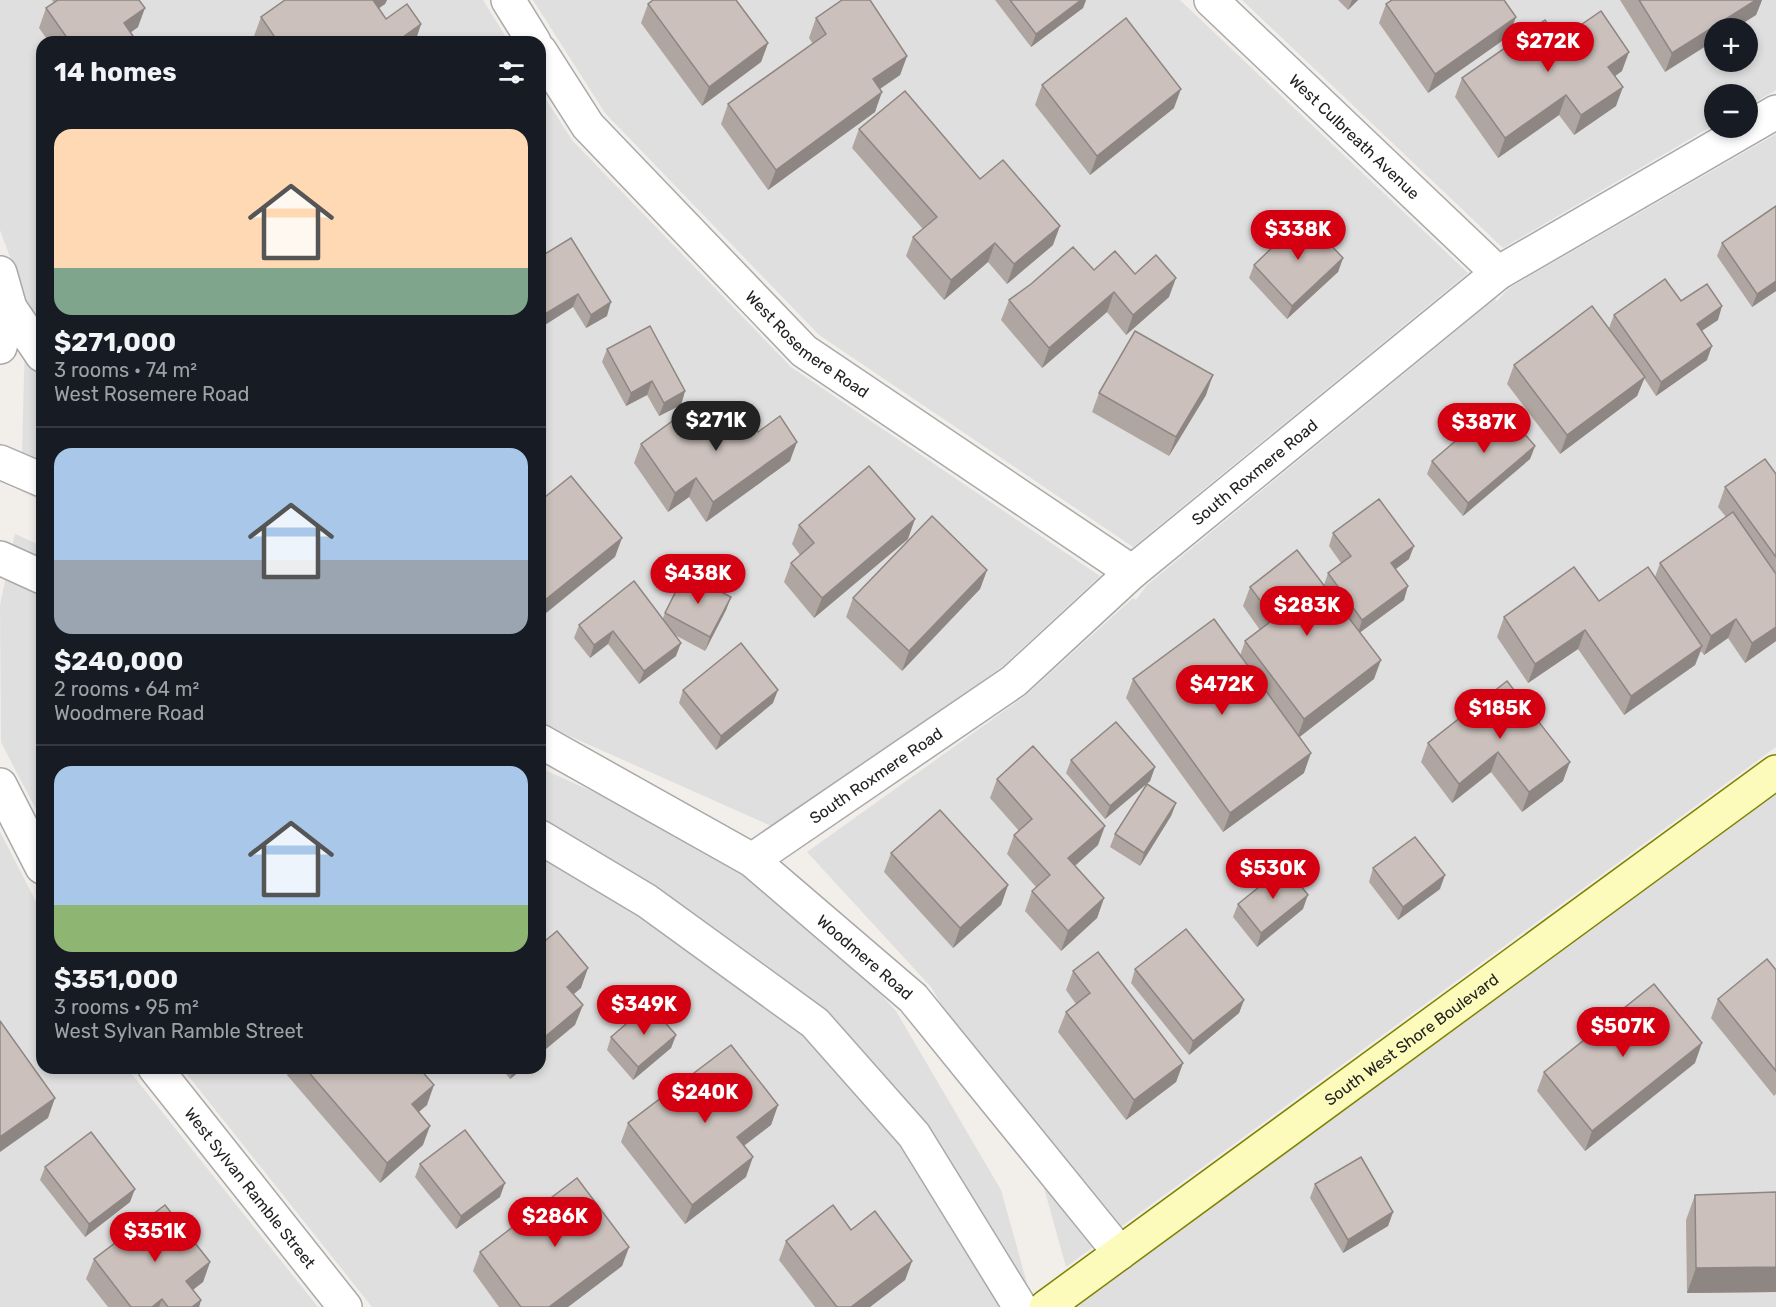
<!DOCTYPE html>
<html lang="en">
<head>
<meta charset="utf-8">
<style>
	:root { --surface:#171b24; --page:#242831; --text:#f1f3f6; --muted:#9ea1a6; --line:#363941; --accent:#d40011 }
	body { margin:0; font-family:Rubik,sans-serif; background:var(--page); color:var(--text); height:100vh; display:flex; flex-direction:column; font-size:22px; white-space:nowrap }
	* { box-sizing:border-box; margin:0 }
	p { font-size:20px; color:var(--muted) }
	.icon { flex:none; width:33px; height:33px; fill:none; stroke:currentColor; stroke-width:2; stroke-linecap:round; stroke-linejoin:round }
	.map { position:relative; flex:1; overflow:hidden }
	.sheet { position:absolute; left:36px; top:36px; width:510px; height:1038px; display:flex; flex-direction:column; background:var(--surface); border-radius:18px; box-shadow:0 3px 9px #0003 }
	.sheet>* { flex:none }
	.buttons { position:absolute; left:1704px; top:18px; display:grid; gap:12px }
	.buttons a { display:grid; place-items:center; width:54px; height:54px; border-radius:50%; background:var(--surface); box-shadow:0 3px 9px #0003; font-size:30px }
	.price { position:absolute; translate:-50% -51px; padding:0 14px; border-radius:21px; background:var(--accent); color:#fff; font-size:20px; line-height:39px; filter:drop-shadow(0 2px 3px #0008) }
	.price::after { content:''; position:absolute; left:50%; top:36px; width:18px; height:14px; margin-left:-9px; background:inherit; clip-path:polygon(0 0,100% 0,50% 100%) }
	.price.current { background:#222; color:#fff }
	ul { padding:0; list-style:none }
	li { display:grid; align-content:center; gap:12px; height:318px; padding:0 18px }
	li+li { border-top:2px solid var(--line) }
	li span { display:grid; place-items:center; height:186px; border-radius:18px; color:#555 }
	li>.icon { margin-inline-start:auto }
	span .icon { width:108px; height:108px; fill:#fffc; stroke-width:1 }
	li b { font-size:26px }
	h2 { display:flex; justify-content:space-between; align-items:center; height:72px; padding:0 18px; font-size:26px }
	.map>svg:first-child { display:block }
	.residential { fill:#e0dfdf; fill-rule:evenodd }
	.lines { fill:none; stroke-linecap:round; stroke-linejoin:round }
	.street-casing { stroke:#a9a9a9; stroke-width:36 }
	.secondary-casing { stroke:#7e8200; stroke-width:36 }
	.street { stroke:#fff; stroke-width:33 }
	.secondary { stroke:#fdfbbc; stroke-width:33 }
	.wall { fill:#afa5a1 }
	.shaded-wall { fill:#8e8683 }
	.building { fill:#cbc0bb; stroke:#8e8683; stroke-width:1.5 }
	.labels { text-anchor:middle; stroke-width:4.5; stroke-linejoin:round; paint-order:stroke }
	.street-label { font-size:16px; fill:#222; stroke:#fff }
</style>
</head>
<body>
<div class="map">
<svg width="1776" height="1307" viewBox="0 0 1776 1307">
	<rect width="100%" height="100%" fill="#f2eee9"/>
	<g class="residential">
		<polygon points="0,0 483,0 509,42 42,42 42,501 21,491 26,301 0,230"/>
		<polygon points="533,0 1180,0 1468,273 1133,547 819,335 605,113"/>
		<path d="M1242 0H1776V90L1748 106V94H1714V125L1503 248ZM1714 28H1748V62H1714Z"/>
		<polygon points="540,90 572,140 791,367 1100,576 1003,666 776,828 540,723"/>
		<polygon points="1776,134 1776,747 1066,1267 1039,1170 931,987 807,852 1025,696 1133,598 1136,600 1147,585 1495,299 1497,301 1509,288"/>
		<polygon points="15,534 42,546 42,821 1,742 0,605"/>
		<polygon points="540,768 762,867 772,877 896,1011 1001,1190 1030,1294 1012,1307 372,1307 182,1068 540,1068"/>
		<polygon points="1776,794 1776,1307 1077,1307 1077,1306"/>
		<polygon points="0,832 42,913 42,1068 127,1068 318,1307 0,1307"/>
	</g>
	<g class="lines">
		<defs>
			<g id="street">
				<polyline points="508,0 534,42"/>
				<path id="s1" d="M1211 0 1498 273"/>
				<path id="s2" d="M540 51 588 126 804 351 1132 572"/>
				<polyline points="0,273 10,308 0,347"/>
				<polyline points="10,308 42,355"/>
				<polyline points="0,462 42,480"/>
				<polyline points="0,558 42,577"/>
				<path id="s3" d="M540 741 752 860 913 998 1120 1253"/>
				<polyline points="0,785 42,867"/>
				<polyline points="540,837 647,901 815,1023 914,1135 1020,1307"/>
				<path id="s4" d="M752 860 1014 681 1132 572 1498 273 1776 112"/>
				<path id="s5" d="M155 1068 345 1307"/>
			</g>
			<g id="secondary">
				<path id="s6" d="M1046 1307 1776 772"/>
			</g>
		</defs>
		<use href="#street" class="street-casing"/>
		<use href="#secondary" class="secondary-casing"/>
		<use href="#street" class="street"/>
		<use href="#secondary" class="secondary"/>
	</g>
	<g class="wall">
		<polygon points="52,0 139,0 138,27 131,32 137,42 49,42 39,28 46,8 54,3"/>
		<polygon points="285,0 387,0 385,4 379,8 386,19 421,24 415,42 258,42 254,36 261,17"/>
		<polygon points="995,0 1086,0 1083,8 1031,47"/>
		<polygon points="1338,0 1358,0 1348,10"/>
		<polygon points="1620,0 1762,0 1756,15 1735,28 1714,28 1665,72"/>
		<polygon points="648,4 768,43 761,62 702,106 641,23"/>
		<polygon points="1386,4 1509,36 1428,93 1379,23"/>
		<polygon points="816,18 907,56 900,75 880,89 875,112 768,190 721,124 728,104 813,44 809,38"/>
		<polygon points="1559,40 1622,71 1615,76 1616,106 1574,135 1559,115 1498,158 1455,97 1462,78"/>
		<polygon points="1042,85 1174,108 1090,175 1035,105"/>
		<polygon points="859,129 980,179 1053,245 1007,284 988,262 944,300 906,256 913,237 923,229 852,148"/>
		<polygon points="1722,243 1776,291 1752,307 1717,256"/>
		<polygon points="540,257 607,316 586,328 573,307 540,328"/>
		<polygon points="1343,258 1338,272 1287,319 1249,278 1254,265"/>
		<polygon points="1094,270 1135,274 1169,297 1126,335 1107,312 1042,368 1001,320 1009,300"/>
		<polygon points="1681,301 1718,320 1702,331 1707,360 1656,396 1644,378 1637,396 1560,454 1507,384 1514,365 1624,349 1609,328 1614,315"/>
		<polygon points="607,349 685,391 681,405 659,416 647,395 626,406 602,362"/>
		<polygon points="1099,393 1206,395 1169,456 1092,412"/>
		<polygon points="758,432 790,461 706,522 689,497 668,512 634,463 641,444"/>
		<polygon points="1535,446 1530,459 1463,516 1427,474 1432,461"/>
		<polygon points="1776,474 1776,641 1745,663 1728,638 1704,655 1701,651 1695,665 1624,715 1578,649 1528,683 1497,637 1504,617 1599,601 1655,577 1660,563 1726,517 1718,507 1725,487"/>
		<polygon points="799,525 908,539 814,618 784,582 791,563 800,555 792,544"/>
		<polygon points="1333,533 1409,559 1396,569 1404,600 1360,632 1374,679 1299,737 1304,773 1223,832 1126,698 1133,679 1240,656 1245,641 1260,630 1243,606 1250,587 1324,585 1328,573 1341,563 1329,546"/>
		<polygon points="987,570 980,589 902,671 846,617 853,598"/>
		<polygon points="731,597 726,610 705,651 675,635 676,656 639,684 608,644 590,658 574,638 579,625 663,618 665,613"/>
		<polygon points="1507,681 1563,781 1522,812 1491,772 1452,803 1421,762 1428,743"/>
		<polygon points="683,690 773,703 716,750 679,703"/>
		<polygon points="1071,760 1155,767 1150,781 1105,819 1066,773"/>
		<polygon points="997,779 1098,845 1075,866 1104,898 1097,918 1061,951 1025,911 1032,891 1036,887 1007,854 1014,835 1019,831 990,798"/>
		<polygon points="1176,803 1171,816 1140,866 1110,847 1115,834"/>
		<polygon points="891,853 1008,885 1001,905 953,948 884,872"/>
		<polygon points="1373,868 1440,889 1398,920 1369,882"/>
		<polygon points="1238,904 1303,909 1257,947 1233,917"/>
		<polygon points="1135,969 1244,1000 1239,1013 1189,1055 1131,983"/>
		<polygon points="1776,970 1776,1094 1774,1096 1711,1018 1718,999"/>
		<polygon points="1073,971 1183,1063 1176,1082 1126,1120 1058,1032 1066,1012 1076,1004 1066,990"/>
		<polygon points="676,1035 671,1048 633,1080 607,1050 611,1037"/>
		<polygon points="1695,1063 1585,1151 1537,1091 1544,1072"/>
		<polygon points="290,1068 419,1068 427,1105 418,1112 423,1145 380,1183 287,1075"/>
		<polygon points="475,1068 485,1068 480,1072"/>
		<polygon points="501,1068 524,1068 510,1079"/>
		<polygon points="778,1105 771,1125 744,1146 746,1177 685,1224 621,1142 628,1123"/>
		<polygon points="420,1164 500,1197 456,1229 415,1177"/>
		<polygon points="45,1167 130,1202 85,1237 40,1180"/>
		<polygon points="1315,1184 1393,1212 1388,1226 1343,1253 1310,1198"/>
		<polygon points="1776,1192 1776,1292 1687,1293 1686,1220 1695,1195"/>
		<polygon points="851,1230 912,1261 905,1280 870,1307 815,1307 779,1260 786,1241"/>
		<polygon points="629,1247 622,1266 568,1307 499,1307 473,1271 480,1252"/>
		<polygon points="94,1259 210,1262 203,1282 193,1290 201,1300 199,1307 108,1307 86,1279"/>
	</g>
	<g class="shaded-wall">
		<polygon points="371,0 387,0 385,4 365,18"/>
		<polygon points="1081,0 1086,0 1083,8 1031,47 1036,34"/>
		<polygon points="1352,0 1358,0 1348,10"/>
		<polygon points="1756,0 1762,0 1756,15 1735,28 1714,28 1714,41 1665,72 1672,53"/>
		<polygon points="145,8 138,27 118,42 124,23"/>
		<polygon points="1516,17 1509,36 1428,93 1435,74"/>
		<polygon points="421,24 415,42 396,42"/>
		<polygon points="768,43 761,62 702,106 709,87"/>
		<polygon points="1629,52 1622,71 1601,86 1608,67"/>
		<polygon points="907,56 900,75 865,99 873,79"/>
		<polygon points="1623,87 1616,106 1574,135 1581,115"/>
		<polygon points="1181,89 1174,108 1090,175 1097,156"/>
		<polygon points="882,92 875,112 768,190 776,170"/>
		<polygon points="1566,95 1559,115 1498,158 1505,138"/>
		<polygon points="1060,226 1053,245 1007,284 1014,264"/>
		<polygon points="995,243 988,262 944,300 951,280"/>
		<polygon points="1343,258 1338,272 1287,319 1292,306"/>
		<polygon points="1176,278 1169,297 1126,335 1133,315"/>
		<polygon points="1776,281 1776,291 1752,307 1757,294"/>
		<polygon points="1114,292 1107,312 1042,368 1049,348"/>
		<polygon points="578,294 573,307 540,328 540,317"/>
		<polygon points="611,302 607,316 586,328 591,315"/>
		<polygon points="1722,306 1718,320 1692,337 1697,324"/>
		<polygon points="1712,346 1707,360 1656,396 1661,382"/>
		<polygon points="1213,375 1206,395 1169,456 1176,437"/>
		<polygon points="1645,377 1637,396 1560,454 1567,435"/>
		<polygon points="652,381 647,395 626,406 631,393"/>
		<polygon points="685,391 681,405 659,416 664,403"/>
		<polygon points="797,442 790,461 706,522 713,502"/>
		<polygon points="1535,446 1530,459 1463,516 1468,503"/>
		<polygon points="696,478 689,497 668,512 675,493"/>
		<polygon points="915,519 908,539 814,618 822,598"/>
		<polygon points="622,538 615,557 540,618 540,604"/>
		<polygon points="1414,546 1409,559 1386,576 1391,563"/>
		<polygon points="987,570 980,589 902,671 909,651"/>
		<polygon points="1408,586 1404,600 1358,634 1362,620"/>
		<polygon points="731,597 726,610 705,651 710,637"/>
		<polygon points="1736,619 1728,638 1704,655 1711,636"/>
		<polygon points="1776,627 1776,641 1745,663 1752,643"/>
		<polygon points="1585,630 1578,649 1528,683 1535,664"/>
		<polygon points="613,631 608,644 590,658 594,645"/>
		<polygon points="681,643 676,656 639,684 644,671"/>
		<polygon points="1702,646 1695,665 1624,715 1631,696"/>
		<polygon points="1381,660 1374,679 1297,739 1304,719"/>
		<polygon points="778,690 773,703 716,750 721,736"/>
		<polygon points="1498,752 1491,772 1452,803 1459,784"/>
		<polygon points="1311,753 1304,773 1223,832 1230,813"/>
		<polygon points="1570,762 1563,781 1522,812 1529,792"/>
		<polygon points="1155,767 1150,781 1105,819 1110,806"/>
		<polygon points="1176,803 1171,816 1140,866 1144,853"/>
		<polygon points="1105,826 1098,845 1061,878 1068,858"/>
		<polygon points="1445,875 1440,889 1398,920 1403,907"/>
		<polygon points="1008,885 1001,905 953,948 960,928"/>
		<polygon points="1308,895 1303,909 1257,947 1261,933"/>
		<polygon points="1104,898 1097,918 1061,951 1068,931"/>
		<polygon points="588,968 581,988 560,1006 567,987"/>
		<polygon points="1244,1000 1239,1013 1189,1055 1193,1041"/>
		<polygon points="583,1005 575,1025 540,1054 540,1041"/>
		<polygon points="676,1035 671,1048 633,1080 638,1067"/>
		<polygon points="1702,1043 1695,1063 1585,1151 1592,1131"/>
		<polygon points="1183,1063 1176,1082 1126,1120 1134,1100"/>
		<polygon points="514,1068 524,1068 510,1079"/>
		<polygon points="434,1085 427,1105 405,1124 412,1104"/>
		<polygon points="55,1098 48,1118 0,1152 0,1137"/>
		<polygon points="778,1105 771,1125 730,1156 737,1137"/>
		<polygon points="430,1126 423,1145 380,1183 387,1163"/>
		<polygon points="753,1157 746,1177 685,1224 692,1205"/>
		<polygon points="505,1183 500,1197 456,1229 461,1216"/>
		<polygon points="135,1189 130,1202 85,1237 89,1224"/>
		<polygon points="1393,1212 1388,1226 1343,1253 1348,1240"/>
		<polygon points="629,1247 622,1266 568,1307 549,1307"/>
		<polygon points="912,1261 905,1280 870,1307 851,1307"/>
		<polygon points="210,1262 203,1282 179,1300 186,1281"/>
		<polygon points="1776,1267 1776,1292 1687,1293 1696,1268"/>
		<polygon points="162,1299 159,1307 152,1307"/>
		<polygon points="201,1300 199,1307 192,1307"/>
	</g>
	<g class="building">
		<polygon points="58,0 139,0 145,8 124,23 137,42 70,42 46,8"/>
		<polygon points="285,0 373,0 386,19 407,4 421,24 396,42 278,42 261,17"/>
		<polygon points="653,0 736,0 768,43 709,87 648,4"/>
		<polygon points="842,0 870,0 907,56 873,79 882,92 776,170 728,104 826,34 816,18"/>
		<polygon points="1010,0 1081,0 1036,34"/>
		<polygon points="1392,0 1504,0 1516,17 1435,74 1386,4"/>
		<polygon points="1639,0 1756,0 1672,53"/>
		<polygon points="1601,11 1629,52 1608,67 1623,87 1581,115 1566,95 1505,138 1462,78 1545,20 1559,40"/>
		<polygon points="1126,18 1181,89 1097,156 1042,85"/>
		<polygon points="905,91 980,179 1003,160 1060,226 1014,264 995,243 951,280 913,237 937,217 859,129"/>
		<polygon points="1776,206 1776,281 1757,294 1722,243"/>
		<polygon points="1304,217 1343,258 1292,306 1254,265"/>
		<polygon points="571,238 611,302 591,315 578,294 540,317 540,257"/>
		<polygon points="1073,247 1094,270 1115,251 1135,274 1156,255 1176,278 1133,315 1114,292 1049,348 1009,300 1031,284"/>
		<polygon points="1665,279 1681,301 1707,284 1722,306 1697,324 1712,346 1661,382 1614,315"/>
		<polygon points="1592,306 1645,377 1567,435 1514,365"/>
		<polygon points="650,326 685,391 664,403 652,381 631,393 607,349"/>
		<polygon points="1135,331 1213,375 1176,437 1099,393"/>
		<polygon points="1499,404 1535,446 1468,503 1432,461"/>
		<polygon points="741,407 758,432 780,416 797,442 713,502 696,478 675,493 641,444 682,414 698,438"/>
		<polygon points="1765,459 1776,474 1776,557 1725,487"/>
		<polygon points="869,466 915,519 822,598 791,563 814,543 799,525"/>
		<polygon points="571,476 622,538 540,604 540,501"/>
		<polygon points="1379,499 1414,546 1391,563 1408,586 1362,620 1328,573 1351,556 1333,533"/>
		<polygon points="1733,512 1776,574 1776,627 1752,643 1736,619 1711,636 1660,563"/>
		<polygon points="932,516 987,570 909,651 853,598"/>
		<polygon points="1297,550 1381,660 1304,719 1245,641 1274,619 1250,587"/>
		<polygon points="1574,567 1599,601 1648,567 1702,646 1631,696 1585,630 1535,664 1504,617"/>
		<polygon points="685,573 731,597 710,637 665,613"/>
		<polygon points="634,581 681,643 644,671 613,631 594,645 579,625"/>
		<polygon points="1214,619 1311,753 1230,813 1133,679"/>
		<polygon points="741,643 778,690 721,736 683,690"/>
		<polygon points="1507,681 1570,762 1529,792 1498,752 1459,784 1428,743"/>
		<polygon points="1116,722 1155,767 1110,806 1071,760"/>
		<polygon points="1033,746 1105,826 1068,858 1104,898 1068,931 1032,891 1050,875 1014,835 1032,819 997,779"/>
		<polygon points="1147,784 1176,803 1144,853 1115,834"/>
		<polygon points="940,810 1008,885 960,928 891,853"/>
		<polygon points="1415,837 1445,875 1403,907 1373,868"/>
		<polygon points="1285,866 1308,895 1261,933 1238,904"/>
		<polygon points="1186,929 1244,1000 1193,1041 1135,969"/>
		<polygon points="557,931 588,968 567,987 583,1005 540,1041 540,945"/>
		<polygon points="1098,952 1183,1063 1134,1100 1066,1012 1090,993 1073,971"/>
		<polygon points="1767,959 1776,970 1776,1071 1718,999"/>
		<polygon points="1654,984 1702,1043 1592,1131 1544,1072"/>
		<polygon points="649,1004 676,1035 638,1067 611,1037"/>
		<polygon points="0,1021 55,1098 0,1137"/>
		<polygon points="731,1045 778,1105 737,1137 753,1157 692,1205 628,1123"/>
		<polygon points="305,1068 419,1068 434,1085 412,1104 430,1126 387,1163"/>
		<polygon points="465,1130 505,1183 461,1216 420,1164"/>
		<polygon points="91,1132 135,1189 89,1224 45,1167"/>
		<polygon points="1361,1157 1393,1212 1348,1240 1315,1184"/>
		<polygon points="577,1178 629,1247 549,1307 521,1307 480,1252"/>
		<polygon points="1776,1192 1776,1267 1696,1268 1695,1195"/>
		<polygon points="165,1205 210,1262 186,1281 201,1300 192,1307 168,1307 162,1299 152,1307 131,1307 94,1259"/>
		<polygon points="833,1205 851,1230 875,1211 912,1261 851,1307 837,1307 786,1241"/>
	</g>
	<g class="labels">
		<g class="street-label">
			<text dy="6" stroke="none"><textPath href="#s1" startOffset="198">West Culbreath Avenue</textPath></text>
			<text dy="6" stroke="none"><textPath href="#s2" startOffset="399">West Rosemere Road</textPath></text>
			<text dy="6" stroke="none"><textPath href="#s4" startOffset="636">South Roxmere Road</textPath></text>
			<text dy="6" stroke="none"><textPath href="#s4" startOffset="150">South Roxmere Road</textPath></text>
			<text dy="6" stroke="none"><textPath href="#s3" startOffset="392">Woodmere Road</textPath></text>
			<text dy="6" stroke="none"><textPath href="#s6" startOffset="453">South West Shore Boulevard</textPath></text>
			<text dy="6" stroke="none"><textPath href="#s5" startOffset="153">West Sylvan Ramble Street</textPath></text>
		</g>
	</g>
</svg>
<div class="buttons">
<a>+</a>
<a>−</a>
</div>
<b class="price" style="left:1548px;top:73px">$272K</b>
<b class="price" style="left:1298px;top:261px">$338K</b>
<b class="price current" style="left:716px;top:452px">$271K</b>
<b class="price" style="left:1484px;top:454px">$387K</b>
<b class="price" style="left:698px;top:605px">$438K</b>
<b class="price" style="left:1307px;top:637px">$283K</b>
<b class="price" style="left:1222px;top:716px">$472K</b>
<b class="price" style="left:1500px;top:740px">$185K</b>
<b class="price" style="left:1273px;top:900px">$530K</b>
<b class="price" style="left:644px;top:1036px">$349K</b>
<b class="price" style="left:1623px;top:1058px">$507K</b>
<b class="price" style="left:705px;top:1124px">$240K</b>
<b class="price" style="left:555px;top:1248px">$286K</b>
<b class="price" style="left:155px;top:1263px">$351K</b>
<section class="sheet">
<h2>14 homes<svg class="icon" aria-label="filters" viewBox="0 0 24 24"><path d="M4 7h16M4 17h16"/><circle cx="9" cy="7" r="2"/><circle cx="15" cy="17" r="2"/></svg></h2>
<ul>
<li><span style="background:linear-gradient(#ffd9b3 75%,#7fa58c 0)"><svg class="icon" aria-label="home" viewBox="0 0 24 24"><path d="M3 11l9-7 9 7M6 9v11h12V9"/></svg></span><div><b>$271,000</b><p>3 rooms · 74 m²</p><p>West Rosemere Road</p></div></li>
<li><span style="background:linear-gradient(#a9c7e8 60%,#9aa5b1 0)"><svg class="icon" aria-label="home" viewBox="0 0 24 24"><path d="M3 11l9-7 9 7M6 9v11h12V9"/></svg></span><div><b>$240,000</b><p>2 rooms · 64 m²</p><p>Woodmere Road</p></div></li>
<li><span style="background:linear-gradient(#a9c7e8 75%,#8fb573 0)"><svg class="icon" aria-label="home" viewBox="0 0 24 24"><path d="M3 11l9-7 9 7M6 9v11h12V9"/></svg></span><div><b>$351,000</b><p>3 rooms · 95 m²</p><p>West Sylvan Ramble Street</p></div></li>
</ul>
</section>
</div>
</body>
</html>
